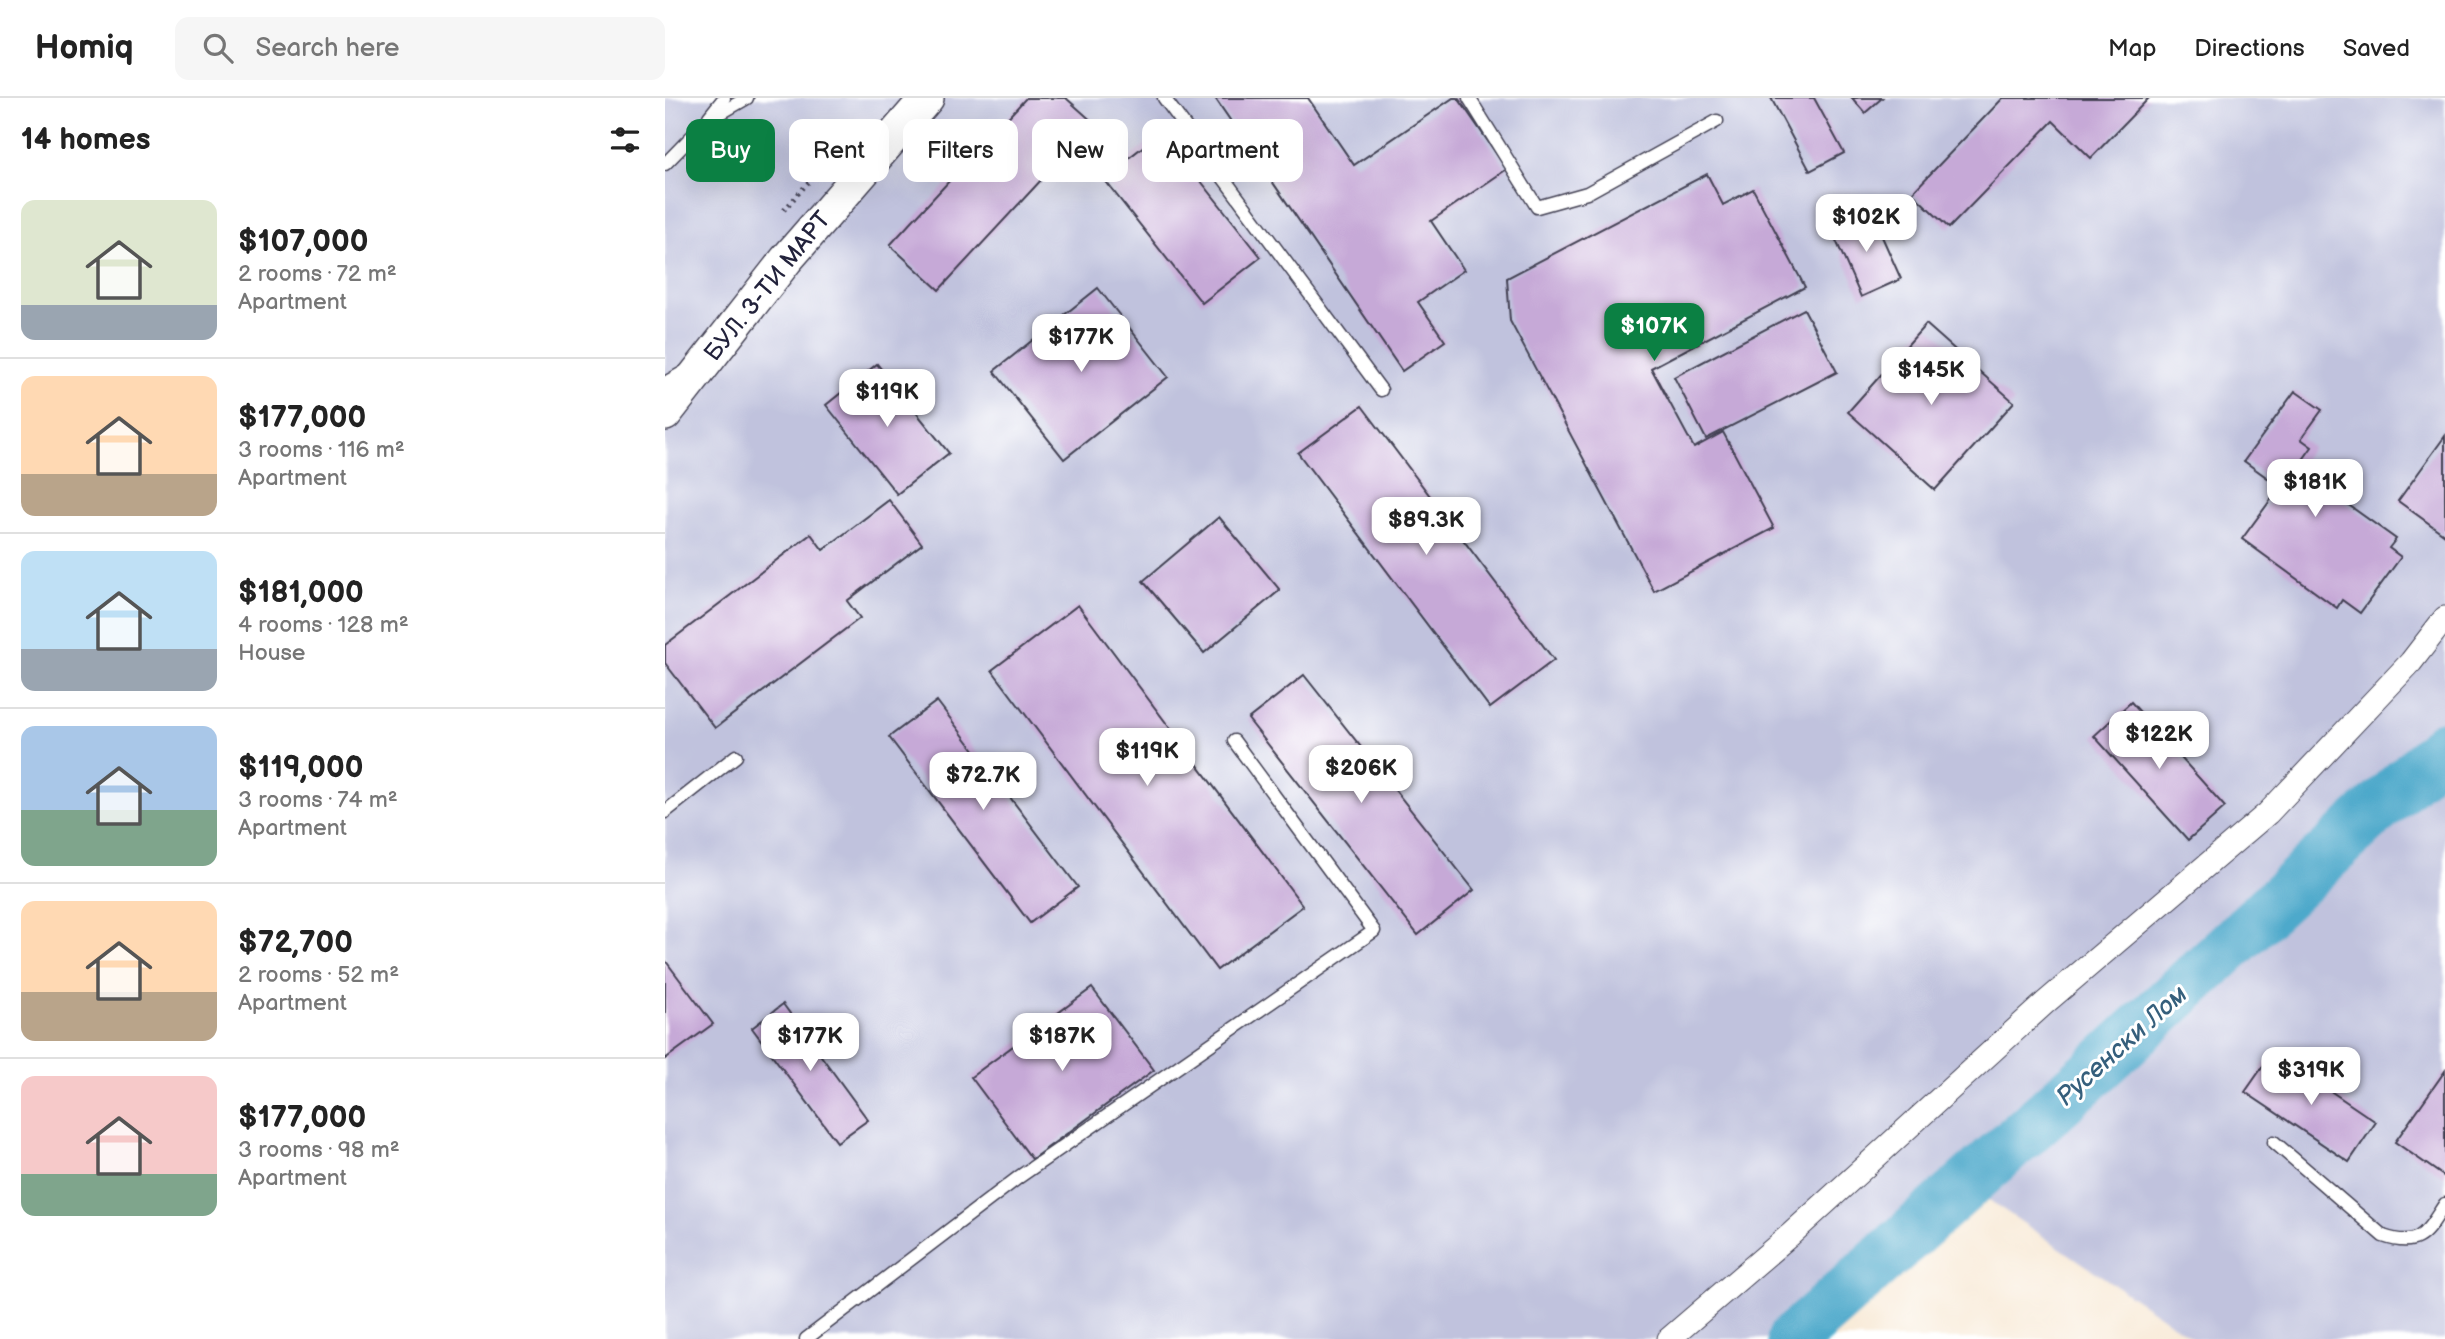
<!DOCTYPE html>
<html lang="en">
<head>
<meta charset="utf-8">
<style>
	:root { --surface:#fff; --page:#f6f6f6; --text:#222; --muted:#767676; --line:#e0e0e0; --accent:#0b8043 }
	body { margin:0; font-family:"Balsamiq Sans",sans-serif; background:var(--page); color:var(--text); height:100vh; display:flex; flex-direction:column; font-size:26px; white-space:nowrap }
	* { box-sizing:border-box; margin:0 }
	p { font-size:23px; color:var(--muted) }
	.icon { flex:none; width:38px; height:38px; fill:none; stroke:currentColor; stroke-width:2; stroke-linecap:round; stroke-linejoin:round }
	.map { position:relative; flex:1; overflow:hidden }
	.panel { display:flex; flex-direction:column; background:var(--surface); width:665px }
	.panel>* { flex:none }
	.guide { position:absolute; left:21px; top:21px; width:665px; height:63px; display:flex; gap:14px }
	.price { position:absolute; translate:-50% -60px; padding:0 16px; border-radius:14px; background:#fff; color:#222; font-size:23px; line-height:46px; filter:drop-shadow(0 2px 4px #0008) }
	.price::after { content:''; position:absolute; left:50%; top:42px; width:21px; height:16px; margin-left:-10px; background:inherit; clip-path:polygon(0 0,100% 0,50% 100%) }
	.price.on { background:var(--accent); color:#fff }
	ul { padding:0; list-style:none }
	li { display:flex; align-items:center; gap:21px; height:175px; padding:0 21px }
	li+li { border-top:2px solid var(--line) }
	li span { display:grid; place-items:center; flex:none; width:196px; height:140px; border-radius:14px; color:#555 }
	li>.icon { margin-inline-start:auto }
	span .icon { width:84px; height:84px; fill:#fffc; stroke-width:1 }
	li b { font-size:30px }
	h2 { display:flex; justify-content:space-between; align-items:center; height:84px; padding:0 21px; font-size:30px }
	.pill { padding:0 24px; border-radius:14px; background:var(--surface); box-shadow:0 7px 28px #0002; font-size:24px; line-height:63px }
	.pill.on { background:var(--accent); color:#fff }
	header { display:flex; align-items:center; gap:42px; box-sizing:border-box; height:98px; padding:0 35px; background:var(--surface); border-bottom:2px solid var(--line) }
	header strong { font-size:33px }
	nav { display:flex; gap:38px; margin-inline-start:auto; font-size:24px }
	.search { width:490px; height:63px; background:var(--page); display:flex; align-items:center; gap:18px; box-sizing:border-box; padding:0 24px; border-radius:14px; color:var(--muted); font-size:26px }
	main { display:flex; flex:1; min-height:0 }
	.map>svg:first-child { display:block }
	.industrial { fill:#c0c2dd }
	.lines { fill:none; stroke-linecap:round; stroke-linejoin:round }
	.river { stroke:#4da9cb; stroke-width:52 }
	.building { fill:#c6a9d7 }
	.service-casing { stroke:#424052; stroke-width:15 }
	.minor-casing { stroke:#424052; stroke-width:25 }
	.secondary-casing { stroke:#424052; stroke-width:36 }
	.path { stroke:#424052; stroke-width:4.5; stroke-dasharray:2 5; stroke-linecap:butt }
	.service { stroke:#fff; stroke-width:12 }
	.minor { stroke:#fff; stroke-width:23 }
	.secondary { stroke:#fff; stroke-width:33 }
	.labels { text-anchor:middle; stroke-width:6; stroke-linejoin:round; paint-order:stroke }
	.street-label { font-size:24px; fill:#22223b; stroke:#fff }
	.water-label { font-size:26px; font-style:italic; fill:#355f7c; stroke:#fff }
</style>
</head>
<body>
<header>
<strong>Homiq</strong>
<div class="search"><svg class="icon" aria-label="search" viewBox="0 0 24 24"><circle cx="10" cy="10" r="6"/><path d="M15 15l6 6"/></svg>Search here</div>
<nav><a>Map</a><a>Directions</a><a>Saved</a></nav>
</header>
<main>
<section class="panel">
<h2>14 homes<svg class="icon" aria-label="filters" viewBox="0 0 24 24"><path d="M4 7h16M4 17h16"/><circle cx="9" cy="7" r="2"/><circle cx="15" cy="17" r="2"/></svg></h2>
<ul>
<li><span style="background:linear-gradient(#dfe7d0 75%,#9aa5b1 0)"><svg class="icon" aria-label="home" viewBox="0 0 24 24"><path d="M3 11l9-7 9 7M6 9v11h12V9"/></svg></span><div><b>$107,000</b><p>2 rooms · 72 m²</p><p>Apartment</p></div></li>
<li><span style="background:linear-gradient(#ffd9b3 70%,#b9a48a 0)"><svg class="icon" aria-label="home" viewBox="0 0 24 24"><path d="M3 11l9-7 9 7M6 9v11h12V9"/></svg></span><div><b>$177,000</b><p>3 rooms · 116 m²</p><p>Apartment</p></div></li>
<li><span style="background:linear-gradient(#bfe0f5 70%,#9aa5b1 0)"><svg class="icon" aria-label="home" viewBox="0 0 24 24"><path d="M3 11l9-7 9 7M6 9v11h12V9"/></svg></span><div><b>$181,000</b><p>4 rooms · 128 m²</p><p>House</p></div></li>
<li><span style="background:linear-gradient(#a9c7e8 60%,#7fa58c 0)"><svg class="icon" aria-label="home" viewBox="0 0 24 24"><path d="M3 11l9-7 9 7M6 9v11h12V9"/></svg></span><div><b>$119,000</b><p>3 rooms · 74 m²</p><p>Apartment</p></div></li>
<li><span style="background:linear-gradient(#ffd9b3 65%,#b9a48a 0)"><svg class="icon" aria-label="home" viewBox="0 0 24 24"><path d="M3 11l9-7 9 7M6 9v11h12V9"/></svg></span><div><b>$72,700</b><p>2 rooms · 52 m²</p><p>Apartment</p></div></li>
<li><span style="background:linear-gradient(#f6c9c9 70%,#7fa58c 0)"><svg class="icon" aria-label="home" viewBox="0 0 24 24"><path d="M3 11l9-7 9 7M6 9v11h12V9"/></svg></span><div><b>$177,000</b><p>3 rooms · 98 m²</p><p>Apartment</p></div></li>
</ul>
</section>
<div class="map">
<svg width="1780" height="1241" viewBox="0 0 1780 1241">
	<rect width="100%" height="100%" fill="#fff"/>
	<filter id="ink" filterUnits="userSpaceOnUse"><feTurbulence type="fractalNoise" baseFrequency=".0143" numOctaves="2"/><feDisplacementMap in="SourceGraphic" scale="14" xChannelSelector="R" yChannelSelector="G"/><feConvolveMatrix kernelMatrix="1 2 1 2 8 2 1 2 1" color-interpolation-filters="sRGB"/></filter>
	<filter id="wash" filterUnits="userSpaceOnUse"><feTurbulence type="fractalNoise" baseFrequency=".00686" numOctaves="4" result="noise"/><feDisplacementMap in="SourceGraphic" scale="28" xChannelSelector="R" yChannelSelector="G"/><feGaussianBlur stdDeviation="1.57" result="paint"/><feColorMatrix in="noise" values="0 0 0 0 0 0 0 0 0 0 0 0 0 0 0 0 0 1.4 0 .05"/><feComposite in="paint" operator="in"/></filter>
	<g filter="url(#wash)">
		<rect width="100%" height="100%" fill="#f8ead7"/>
		<polygon class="industrial" points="0,0 1780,0 1780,1241 1530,1241 1315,1096 1132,1241 0,1241"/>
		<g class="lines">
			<polyline class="river" points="1128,1241 1436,967 1780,648"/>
		</g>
		<g id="blocks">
			<g class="building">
				<polygon points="361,0 401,0 429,25 274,192 225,147"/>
				<polygon points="550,0 643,0 689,67 788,0 793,0 842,71 766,123 799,172 753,204 780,243 737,273"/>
				<polygon points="1106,0 1149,0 1179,55 1145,73"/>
				<polygon points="1187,0 1217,0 1200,15"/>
				<polygon points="1338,0 1484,0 1426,60 1388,23 1284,130 1247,95"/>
				<polygon points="497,34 596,159 537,205 438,80"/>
				<polygon points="1042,76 1058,107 1088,91 1140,189 986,270 1029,350 1058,334 1109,430 989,493 845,223 842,180"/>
				<polygon points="1206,114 1236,181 1196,199 1166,131"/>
				<polygon points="433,190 503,279 399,361 329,273"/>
				<polygon points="1139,211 1172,274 1041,341 1009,279"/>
				<polygon points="1261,226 1349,304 1270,392 1183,314"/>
				<polygon points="212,266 284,355 232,396 161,307"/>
				<polygon points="1630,293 1657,312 1636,341 1647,349 1632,370 1731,441 1724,450 1736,459 1695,515 1677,502 1672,510 1577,441 1615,389 1579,363"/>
				<polygon points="697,308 889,562 825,610 633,355"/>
				<polygon points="1780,338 1780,437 1733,403"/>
				<polygon points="224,402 257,446 182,503 195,520 50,630 0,565 0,547 146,436 158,452"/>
				<polygon points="554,419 615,492 539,555 478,483"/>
				<polygon points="413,507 638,808 552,872 327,572"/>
				<polygon points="639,577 809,792 753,837 583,621"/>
				<polygon points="272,603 413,789 365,825 224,639"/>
				<polygon points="1466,604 1560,709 1523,742 1429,638"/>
				<polygon points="0,862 48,926 0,961"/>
				<polygon points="427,890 489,972 367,1061 306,979"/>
				<polygon points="118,906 203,1022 172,1044 87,930"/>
				<polygon points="1608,954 1711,1024 1684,1064 1580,994"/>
				<polygon points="1780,973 1780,1079 1730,1044"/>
			</g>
		</g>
	</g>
	<g filter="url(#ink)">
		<use href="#blocks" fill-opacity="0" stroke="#424052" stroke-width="2"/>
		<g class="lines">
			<defs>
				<g id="service">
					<polyline points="499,0 716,292"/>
					<polyline points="804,0 872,109 922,95 1052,23"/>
					<polyline points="44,19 59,0"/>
					<polyline points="0,66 42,23 82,0"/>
					<polyline points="0,285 21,273"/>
					<polyline points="0,714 71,658"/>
					<path d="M1609 1044 1718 1138C1756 1151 1761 1134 1780 1106"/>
					<polyline points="141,1241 354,1079 709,833 569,643"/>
				</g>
				<polyline id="minor" points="1004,1241 1125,1137 1381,904 1603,715 1746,564 1780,520"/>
				<polyline id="secondary" points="0,316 121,162 262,0"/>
			</defs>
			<use href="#service" class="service-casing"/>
			<use href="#minor" class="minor-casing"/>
			<use href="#secondary" class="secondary-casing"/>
			<polyline class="path" points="119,112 157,69"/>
			<use href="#service" class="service"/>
			<use href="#minor" class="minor"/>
			<use href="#secondary" class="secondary"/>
		</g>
	</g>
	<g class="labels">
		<g class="street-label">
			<text transform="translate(102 188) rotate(-51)" y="8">БУЛ. 3-ТИ МАРТ</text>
		</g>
		<g class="water-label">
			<text transform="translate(1456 947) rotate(-42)" y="9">Русенски Лом</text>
		</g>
	</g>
</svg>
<b class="price" style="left:1201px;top:156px">$102K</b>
<b class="price on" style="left:989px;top:265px">$107K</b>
<b class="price" style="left:416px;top:276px">$177K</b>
<b class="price" style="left:1266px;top:309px">$145K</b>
<b class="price" style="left:222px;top:331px">$119K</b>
<b class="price" style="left:1650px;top:421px">$181K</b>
<b class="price" style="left:761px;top:459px">$89.3K</b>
<b class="price" style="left:1494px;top:673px">$122K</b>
<b class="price" style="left:482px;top:690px">$119K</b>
<b class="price" style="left:696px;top:707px">$206K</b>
<b class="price" style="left:318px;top:714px">$72.7K</b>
<b class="price" style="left:145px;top:975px">$177K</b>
<b class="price" style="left:397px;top:975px">$187K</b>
<b class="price" style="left:1646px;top:1009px">$319K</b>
<div class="guide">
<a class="pill on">Buy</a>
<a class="pill">Rent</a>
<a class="pill">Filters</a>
<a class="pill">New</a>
<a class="pill">Apartment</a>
</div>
</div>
</main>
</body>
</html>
